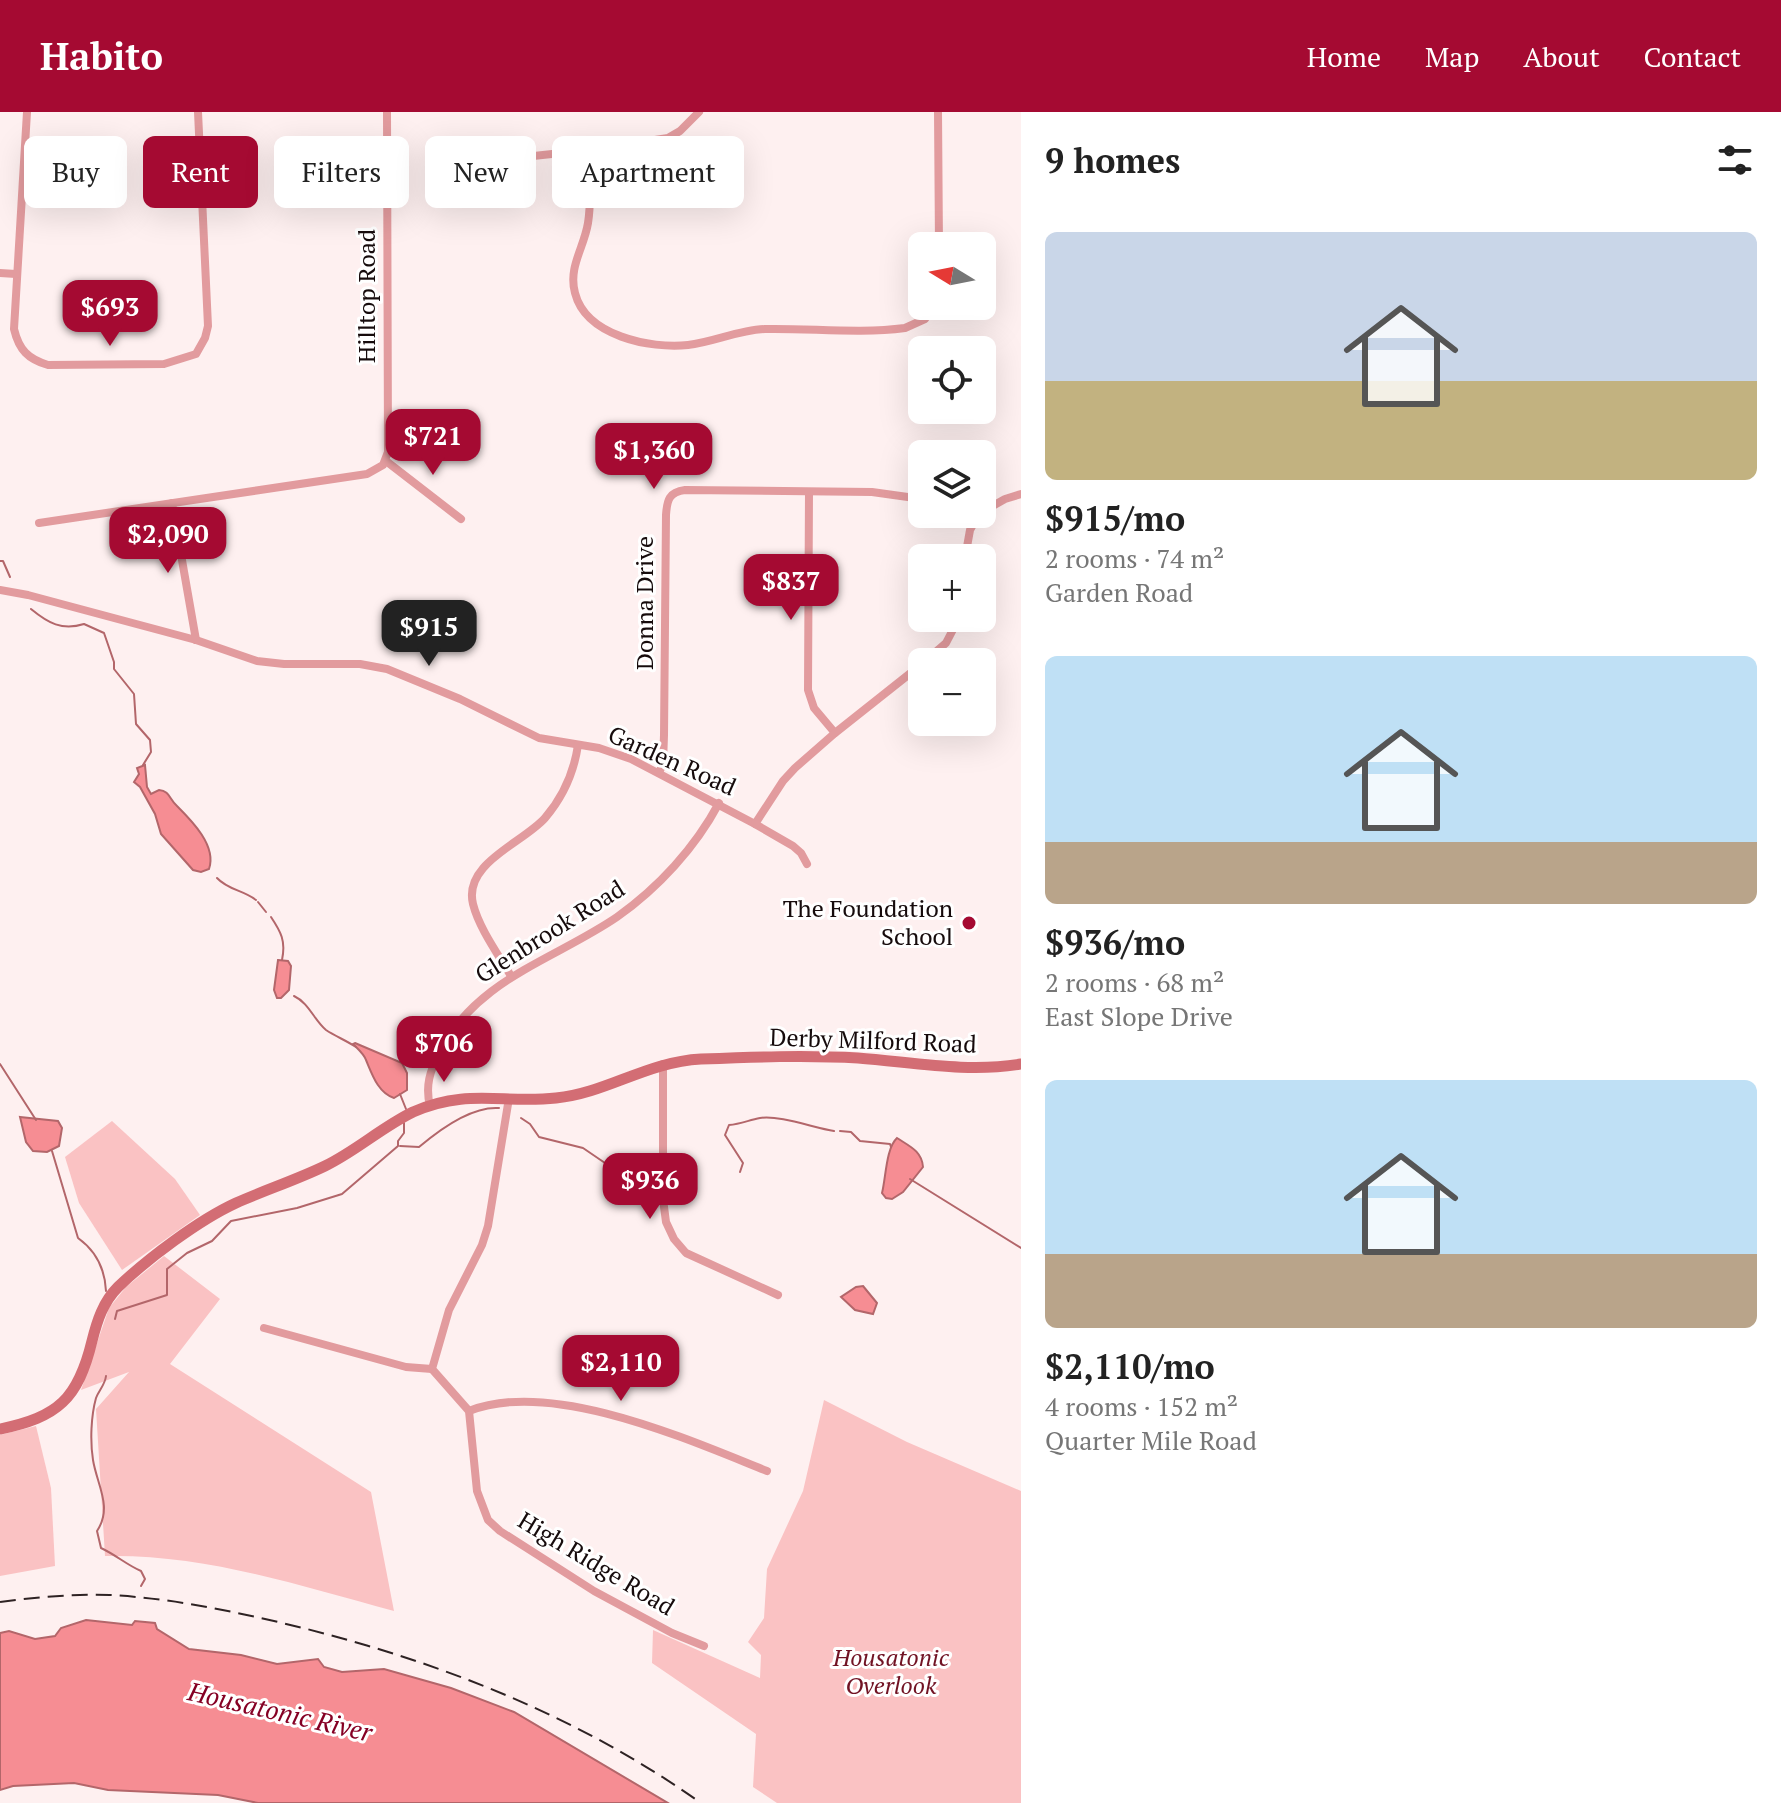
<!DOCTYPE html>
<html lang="en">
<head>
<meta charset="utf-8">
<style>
	:root { --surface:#fff; --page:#f6f6f6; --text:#222; --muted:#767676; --accent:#a50a32 }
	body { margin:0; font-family:"PT Serif",serif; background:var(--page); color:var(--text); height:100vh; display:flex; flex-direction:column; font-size:30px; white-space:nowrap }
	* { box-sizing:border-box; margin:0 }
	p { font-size:26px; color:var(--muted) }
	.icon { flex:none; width:44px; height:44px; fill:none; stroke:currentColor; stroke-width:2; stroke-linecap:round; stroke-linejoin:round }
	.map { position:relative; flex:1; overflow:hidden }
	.drawer { display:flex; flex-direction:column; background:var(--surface); width:760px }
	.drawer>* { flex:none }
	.guide { position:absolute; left:24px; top:24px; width:760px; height:72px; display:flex; gap:16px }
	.needle { width:52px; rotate:280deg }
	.buttons { position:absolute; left:908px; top:120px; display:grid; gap:16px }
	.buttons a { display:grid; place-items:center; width:88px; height:88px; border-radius:12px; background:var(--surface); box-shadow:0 8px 32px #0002; font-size:40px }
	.price { position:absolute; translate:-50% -68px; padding:0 18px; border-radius:16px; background:var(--accent); color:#fff; font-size:26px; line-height:52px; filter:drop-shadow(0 2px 4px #0008) }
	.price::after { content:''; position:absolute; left:50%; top:48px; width:24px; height:18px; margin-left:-12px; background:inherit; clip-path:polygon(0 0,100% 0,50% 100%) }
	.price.selected { background:#222; color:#fff }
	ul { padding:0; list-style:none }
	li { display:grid; align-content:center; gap:16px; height:424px; padding:0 24px }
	li span { display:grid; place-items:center; height:248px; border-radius:12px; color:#555 }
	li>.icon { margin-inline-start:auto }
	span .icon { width:144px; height:144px; fill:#fffc; stroke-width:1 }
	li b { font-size:34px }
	h2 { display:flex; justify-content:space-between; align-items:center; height:96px; padding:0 24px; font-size:34px }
	.chip { padding:0 28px; border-radius:12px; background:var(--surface); box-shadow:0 8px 32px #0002; font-size:28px; line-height:72px }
	.chip.selected { background:var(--accent); color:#fff }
	header { display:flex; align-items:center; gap:48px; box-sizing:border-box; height:112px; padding:0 40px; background:var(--accent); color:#fff }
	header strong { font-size:38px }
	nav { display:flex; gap:44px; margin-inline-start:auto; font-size:28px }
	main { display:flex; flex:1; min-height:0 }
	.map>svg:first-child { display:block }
	.green { fill:#fac2c3 }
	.water { fill:#f68d93; stroke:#b3666a; stroke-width:2 }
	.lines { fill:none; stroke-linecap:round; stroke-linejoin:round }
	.stream { stroke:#b3666a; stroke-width:2 }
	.street { stroke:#e29b9e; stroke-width:8 }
	.secondary { stroke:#d36d74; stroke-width:11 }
	.rail { stroke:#2e2223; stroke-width:2; stroke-dasharray:16 8; stroke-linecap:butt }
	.poi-dot { fill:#a50a32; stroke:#fff; stroke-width:3 }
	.labels { text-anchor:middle; stroke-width:6; stroke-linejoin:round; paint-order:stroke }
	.street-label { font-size:24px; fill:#160b0c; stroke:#fff }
	.poi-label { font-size:24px; fill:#160b0c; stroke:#fff; text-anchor:end }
	.park-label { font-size:24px; font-style:italic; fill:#711324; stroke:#fff }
	.water-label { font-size:26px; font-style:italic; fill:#850024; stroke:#fff }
</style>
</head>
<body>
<header>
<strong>Habito</strong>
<nav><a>Home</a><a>Map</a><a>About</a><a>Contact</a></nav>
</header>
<main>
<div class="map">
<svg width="1021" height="1691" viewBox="0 0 1021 1691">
	<rect width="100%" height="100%" fill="#fef0f0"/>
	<g class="green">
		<polygon points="112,1009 175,1067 200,1103 122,1158 79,1091 65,1045"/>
		<path d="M164 1144 220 1187 170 1252 371 1380 394 1499C298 1473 205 1442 105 1444L96 1297 129 1260 81 1278 109 1196 126 1175Z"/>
		<polygon points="824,1288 907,1330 1021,1379 1021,1691 777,1691 753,1675 756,1622 652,1551 653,1518 760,1566 761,1543 748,1530 764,1506 767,1457 803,1379"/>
		<polygon points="36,1314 51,1376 55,1454 0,1464 0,1323"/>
	</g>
	<g class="water">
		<path d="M145 653 147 675 151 682 159 678C170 679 169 687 177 694 192 709 217 734 209 757L201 760 193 758 161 722 155 702 140 675 134 670 139 662 137 656Z"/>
		<polygon points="278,848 288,849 291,854 289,878 281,886 277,886 274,878"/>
		<path d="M355 931 402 951 407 961V978L394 986C378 981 372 962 366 948 364 942 358 937 353 932Z"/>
		<polygon points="20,1005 58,1009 62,1016 59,1034 47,1040 33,1039 26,1030"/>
		<path d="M897 1026C909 1034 922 1039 923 1055L903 1080 892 1087 886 1086 882 1081C886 1065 886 1036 897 1026Z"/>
		<polygon points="863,1174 877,1191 873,1202 855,1198 841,1185 856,1175"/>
		<polygon points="86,1508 132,1513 135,1509 155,1511 157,1517 189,1537 241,1543 277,1552 318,1547 324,1555 342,1560 384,1557 451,1576 514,1600 668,1691 258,1691 218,1683 108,1678 74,1671 13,1674 0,1678 0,1521 9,1519 35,1527 55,1524 61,1516"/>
	</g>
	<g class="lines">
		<g class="stream">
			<polyline points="0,449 3,449 10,465"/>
			<path d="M31 497C48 511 62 519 84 512L104 521 114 550V557L134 582 136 612 150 628 151 640 143 653"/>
			<path d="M217 766C228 778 243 778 256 788"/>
			<polyline points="258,790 266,800"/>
			<path d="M271 805C281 820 286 829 282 848"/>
			<path d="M294 884C309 891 314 908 326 918 335 924 347 929 356 935"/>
			<polyline points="0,952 36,1008"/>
			<polyline points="400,982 406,997"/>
			<polyline points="521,1006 530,1012 539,1025 583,1036 605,1051 654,1050"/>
			<polyline points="840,1019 851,1020 860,1029 890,1032 891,1035"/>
			<path d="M400 1034 419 1035C439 1018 471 994 499 996"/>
			<path d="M52 1039 78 1126C96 1139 105 1157 106 1179"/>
			<path d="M740 1060 743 1051 725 1023 729 1013C741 1012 749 1008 760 1006 780 1003 814 1016 834 1019"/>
			<polyline points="910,1067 1021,1136"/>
			<polyline points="115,1207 117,1199 167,1183 167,1157 187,1141 212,1129 231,1109 297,1096 342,1082 398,1034 398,1029 404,1021 404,1011"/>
			<path d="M106 1264C105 1273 99 1278 96 1286 91 1304 90 1329 93 1348 97 1373 113 1395 97 1419L101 1436C116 1443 127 1453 141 1459L145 1467 141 1474"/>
		</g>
		<g class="street">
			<path d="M27 0 14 217C19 238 28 247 48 253L164 252 196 242 205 226 208 214 198 0"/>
			<polyline points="938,0 939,134"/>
			<path d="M589 38C589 62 592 87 588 111 584 136 568 155 575 181 586 224 650 237 688 233 714 230 738 218 765 217 811 216 859 222 905 216L925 207 934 194"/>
			<polyline points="487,49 589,38 668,26 680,19 699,0"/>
			<polyline points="0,161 16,162"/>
			<polyline points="386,349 461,407"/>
			<polyline points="809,380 808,578 814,596 835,621"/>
			<polyline points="172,391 196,528"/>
			<polyline points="982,400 1005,387 1021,382"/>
			<polyline points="39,411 367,362 383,353 388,340 387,0"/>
			<polyline points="965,446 970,418 979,402"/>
			<polyline points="0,478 28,483 196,528 257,549 284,552 360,552 387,557 460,587 539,626 599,636 631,647 755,712 793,734 801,741 807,752"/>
			<polyline points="924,550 946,531 959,506"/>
			<path d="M659 661 663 651 664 623 666 403C667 388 669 380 685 378L872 380 922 387"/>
			<polyline points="755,712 783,669 795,656 835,621 922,552"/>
			<path d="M511 864C498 842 479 816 473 792 463 751 523 731 545 706 563 685 574 660 578 633"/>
			<polyline points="663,952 663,1087 666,1110 674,1127 686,1141 778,1183"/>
			<polyline points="509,986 488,1114 482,1133 449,1198 432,1257 469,1299 477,1379 488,1408 500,1419 594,1479 672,1521 704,1534"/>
			<path d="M430 994C425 974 430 959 439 941 476 867 554 848 617 805 658 776 695 736 719 691"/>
			<polyline points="264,1216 406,1255 432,1257"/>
			<path d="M469 1299C551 1266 689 1328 767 1359"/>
		</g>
		<path class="secondary" d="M0 1317C58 1305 78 1287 92 1229 97 1209 103 1190 118 1175 147 1147 199 1108 236 1091 265 1078 296 1068 325 1054 356 1039 382 1015 413 1000 467 976 503 992 556 986 607 981 646 950 701 947 753 945 806 943 858 946 912 950 967 961 1021 952"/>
		<path class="rail" d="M0 1490C35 1485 74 1482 110 1483 167 1486 222 1497 278 1510 428 1545 574 1601 701 1691"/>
	</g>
	<circle class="poi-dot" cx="969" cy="811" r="8"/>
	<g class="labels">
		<g class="street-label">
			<text transform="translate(367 184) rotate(-90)" y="8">Hilltop Road</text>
			<text transform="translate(645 491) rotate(-90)" y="8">Donna Drive</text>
			<text transform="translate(672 649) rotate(24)" y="8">Garden Road</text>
			<text transform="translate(550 820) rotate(-32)" y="8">Glenbrook Road</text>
			<text transform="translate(873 929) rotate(2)" y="8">Derby Milford Road</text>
			<text transform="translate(596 1452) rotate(31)" y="8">High Ridge Road</text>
		</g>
		<g class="poi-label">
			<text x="953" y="805">The Foundation<tspan x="953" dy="28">School</tspan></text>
		</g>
		<g class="park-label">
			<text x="891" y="1554">Housatonic<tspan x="891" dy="28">Overlook</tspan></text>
		</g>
		<g class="water-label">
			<text transform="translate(280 1600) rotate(13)" y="9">Housatonic River</text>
		</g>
	</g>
</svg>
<div class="buttons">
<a><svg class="needle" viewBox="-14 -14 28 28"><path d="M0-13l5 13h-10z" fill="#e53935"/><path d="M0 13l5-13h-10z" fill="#767676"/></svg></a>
<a><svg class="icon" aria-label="locate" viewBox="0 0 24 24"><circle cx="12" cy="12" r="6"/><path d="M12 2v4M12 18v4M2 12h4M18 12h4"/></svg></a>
<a><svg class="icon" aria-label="layers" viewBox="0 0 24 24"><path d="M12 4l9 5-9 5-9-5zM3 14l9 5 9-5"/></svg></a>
<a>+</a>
<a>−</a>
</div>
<b class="price" style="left:110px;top:236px">$693</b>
<b class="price" style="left:433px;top:365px">$721</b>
<b class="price" style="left:654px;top:379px">$1,360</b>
<b class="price" style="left:168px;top:463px">$2,090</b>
<b class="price" style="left:791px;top:510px">$837</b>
<b class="price selected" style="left:429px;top:556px">$915</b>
<b class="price" style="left:444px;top:972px">$706</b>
<b class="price" style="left:650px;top:1109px">$936</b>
<b class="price" style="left:621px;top:1291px">$2,110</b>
<div class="guide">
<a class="chip">Buy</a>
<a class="chip selected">Rent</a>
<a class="chip">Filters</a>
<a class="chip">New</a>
<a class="chip">Apartment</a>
</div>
</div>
<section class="drawer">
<h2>9 homes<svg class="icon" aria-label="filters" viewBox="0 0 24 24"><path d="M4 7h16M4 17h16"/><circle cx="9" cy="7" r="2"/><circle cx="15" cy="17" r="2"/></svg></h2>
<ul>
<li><span style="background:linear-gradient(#c9d6e8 60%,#c2b280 0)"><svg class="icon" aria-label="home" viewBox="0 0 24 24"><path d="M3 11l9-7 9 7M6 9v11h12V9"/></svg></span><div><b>$915/mo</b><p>2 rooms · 74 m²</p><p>Garden Road</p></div></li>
<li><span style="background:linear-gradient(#bfe0f5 75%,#b9a48a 0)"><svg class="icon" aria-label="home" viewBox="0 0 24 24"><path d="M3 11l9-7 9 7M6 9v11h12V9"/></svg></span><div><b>$936/mo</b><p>2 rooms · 68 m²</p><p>East Slope Drive</p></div></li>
<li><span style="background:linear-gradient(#bfe0f5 70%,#b9a48a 0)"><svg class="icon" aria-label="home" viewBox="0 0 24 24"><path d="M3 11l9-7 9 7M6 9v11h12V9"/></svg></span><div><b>$2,110/mo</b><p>4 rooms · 152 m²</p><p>Quarter Mile Road</p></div></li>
</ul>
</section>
</main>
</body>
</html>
